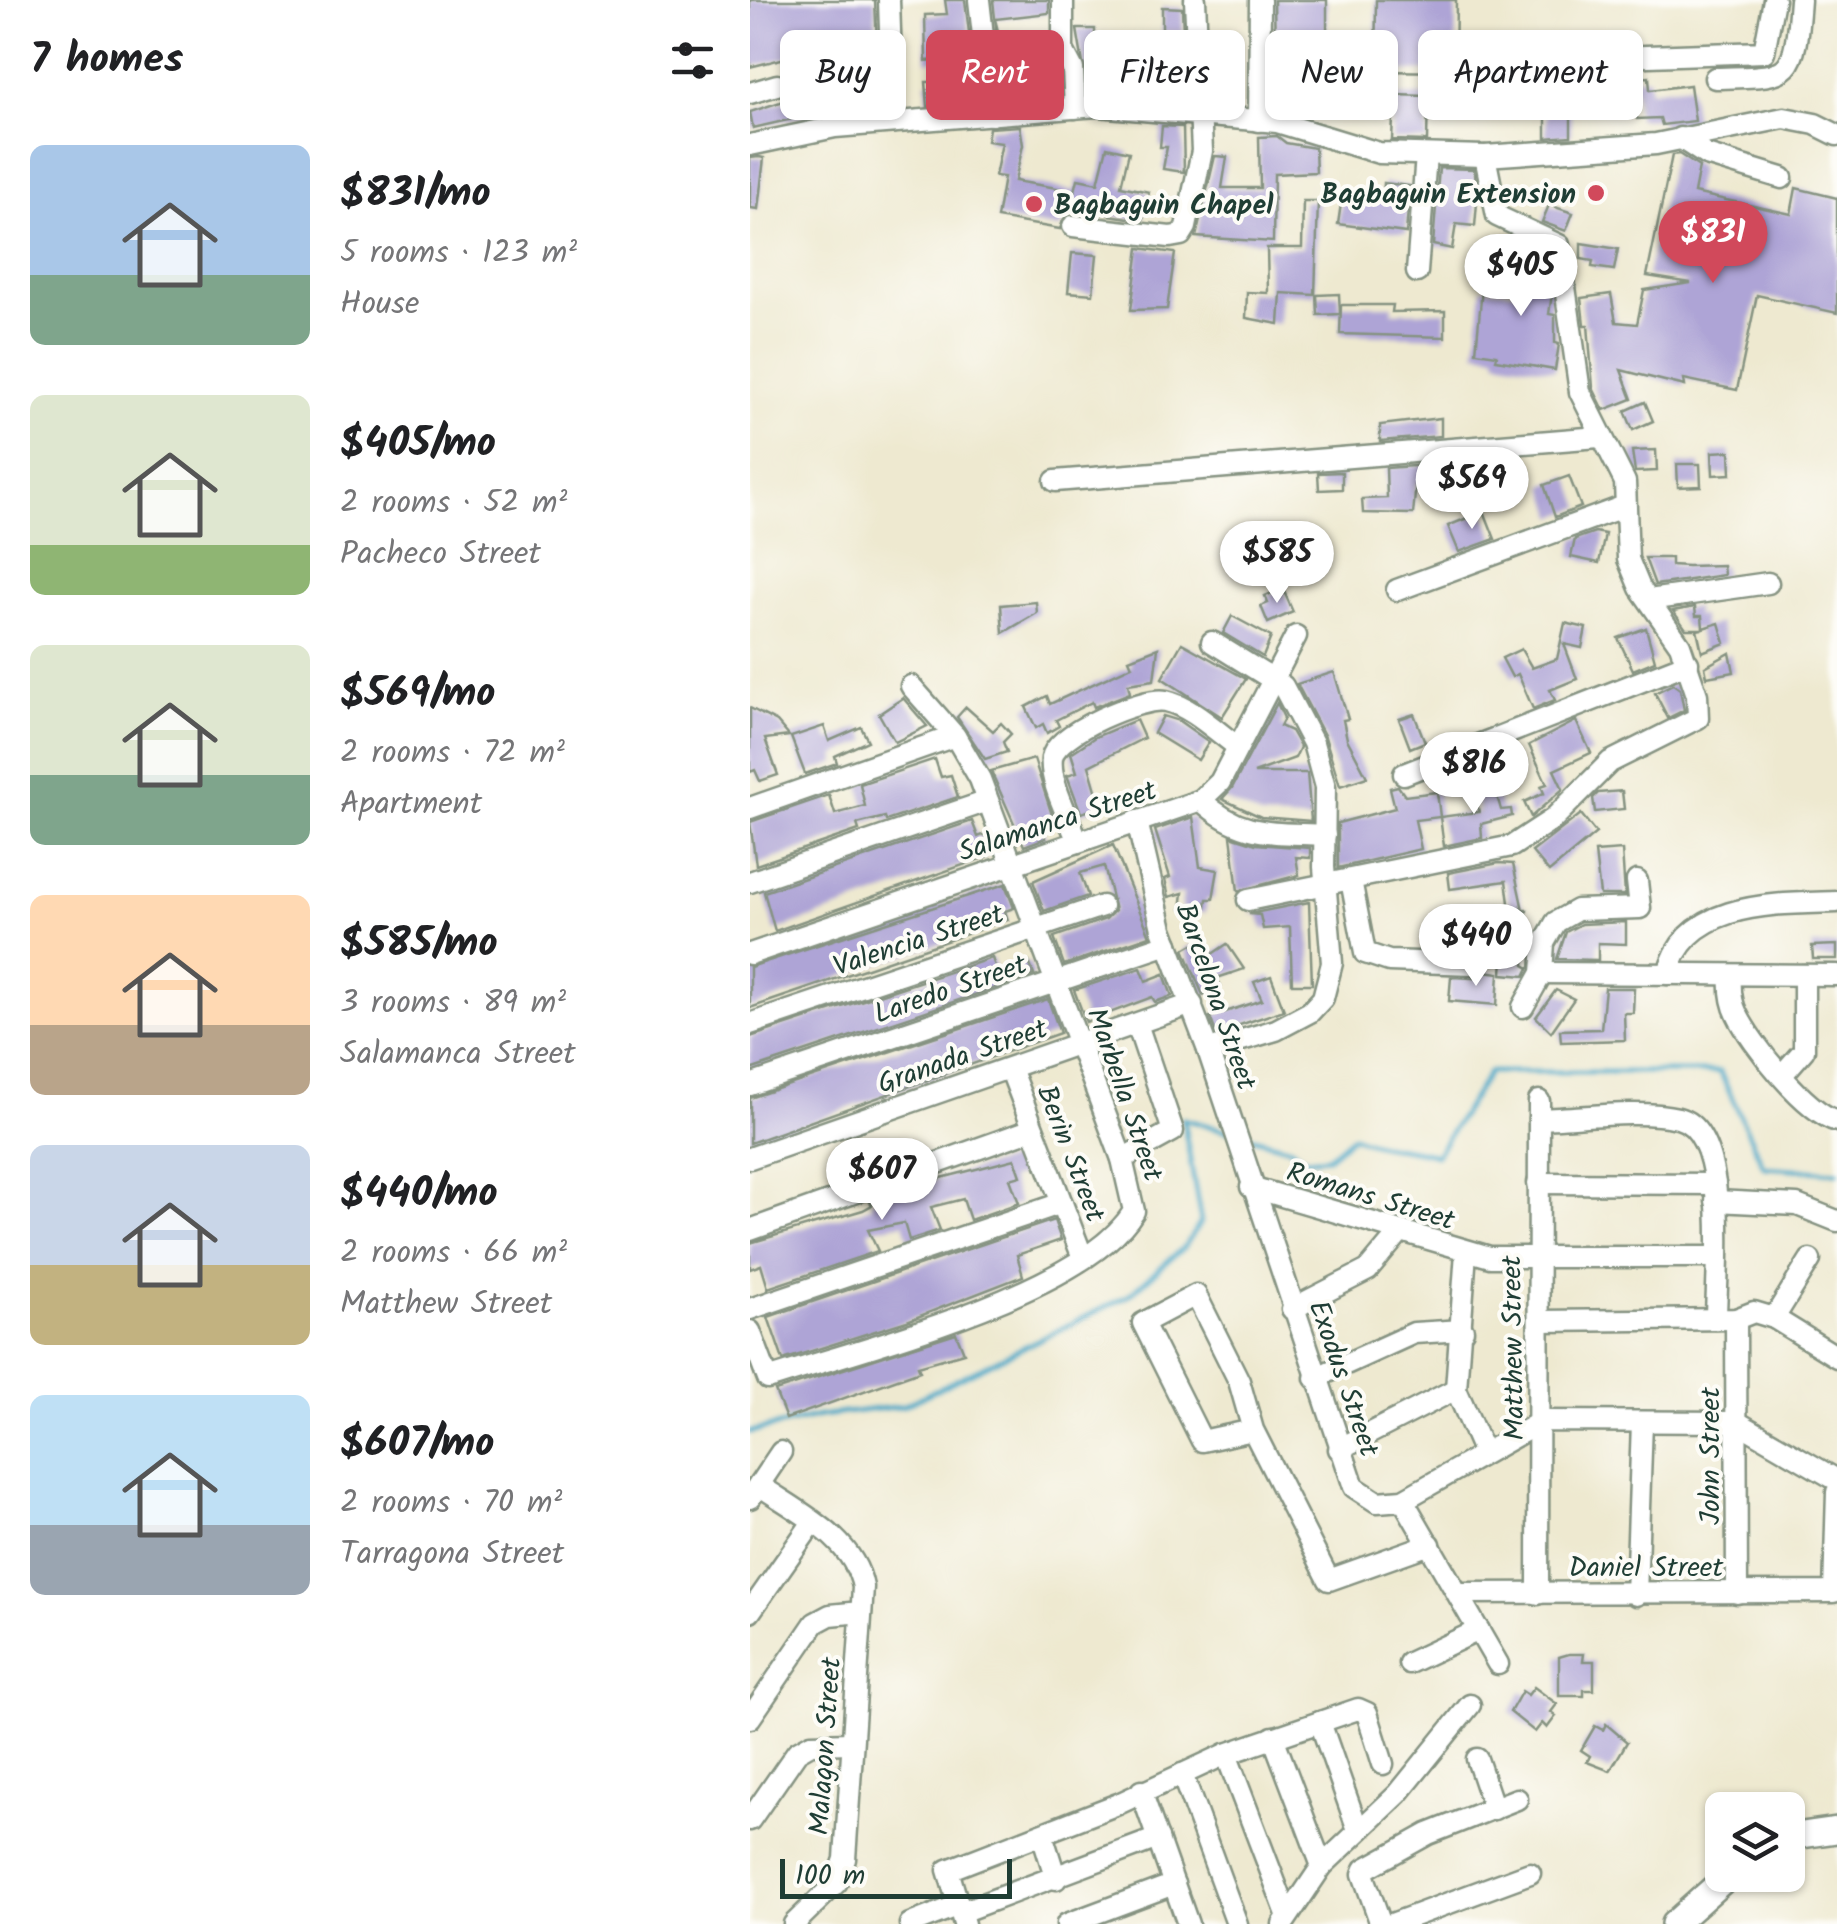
<!DOCTYPE html>
<html lang="en">
<head>
<meta charset="utf-8">
<style>
	:root { --surface:#fff; --page:#f6f6f6; --text:#202124; --muted:#757577; --accent:#d1495b }
	body { margin:0; font-family:Kalam,sans-serif; background:var(--page); color:var(--text); height:100vh; display:flex; flex-direction:column; font-size:38px; white-space:nowrap }
	* { box-sizing:border-box; margin:0 }
	p { font-size:32px; color:var(--muted) }
	.icon { flex:none; width:55px; height:55px; fill:none; stroke:currentColor; stroke-width:2; stroke-linecap:round; stroke-linejoin:round }
	.map { position:relative; flex:1; overflow:hidden }
	.sheet { display:flex; flex-direction:column; background:var(--surface); width:750px }
	.sheet>* { flex:none }
	.banner { position:absolute; left:30px; top:30px; width:905px; height:90px; display:flex; gap:20px }
	.controls { position:absolute; left:955px; top:1792px; display:grid; gap:20px }
	.controls a { display:grid; place-items:center; width:100px; height:100px; border-radius:15px; background:var(--surface); box-shadow:0 2px 8px #0004; font-size:50px }
	.scale { position:absolute; left:30px; bottom:25px; width:232px; box-sizing:border-box; padding-left:10px; border:5px solid #1f3d34; border-top:0; font-size:28px; line-height:35px; white-space:nowrap; color:#1f3d34; -webkit-text-stroke:8px #fdfcf7; paint-order:stroke }
	.price { position:absolute; translate:-50% -85px; padding:0 22px; border-radius:35px; background:#fff; color:#222; font-size:32px; line-height:65px; filter:drop-shadow(0 2px 5px #0008) }
	.price::after { content:''; position:absolute; left:50%; top:60px; width:30px; height:22px; margin-left:-15px; background:inherit; clip-path:polygon(0 0,100% 0,50% 100%) }
	.price.selected { background:var(--accent); color:#fff }
	ul { padding:0; list-style:none }
	li { display:flex; align-items:center; gap:30px; height:250px; padding:0 30px }
	li span { display:grid; place-items:center; flex:none; width:280px; height:200px; border-radius:15px; color:#555 }
	li>.icon { margin-inline-start:auto }
	span .icon { width:120px; height:120px; fill:#fffc; stroke-width:1 }
	li b { font-size:42px }
	h2 { display:flex; justify-content:space-between; align-items:center; height:120px; padding:0 30px; font-size:42px }
	.tag { padding:0 35px; border-radius:15px; background:var(--surface); box-shadow:0 2px 8px #0004; font-size:35px; line-height:90px }
	.tag.selected { background:var(--accent); color:#fff }
	main { display:flex; flex:1; min-height:0 }
	.map>svg:first-child { display:block }
	.lines { fill:none; stroke-linecap:round; stroke-linejoin:round }
	.stream { stroke:#47a7c6; stroke-width:5 }
	.building { fill:#aea4d6 }
	.minor-casing { stroke:#869382; stroke-width:25 }
	.major-casing { stroke:#869382; stroke-width:30 }
	.minor { stroke:#fff; stroke-width:20 }
	.major { stroke:#fff; stroke-width:25 }
	.poi-dot { fill:#d1495b; stroke:#fdfcf7; stroke-width:4 }
	.labels { text-anchor:middle; stroke-width:8; stroke-linejoin:round; paint-order:stroke }
	.poi-label { font-size:28px; font-weight:bold; fill:#1f3d34; stroke:#fdfcf7; text-anchor:end }
	.street-label { font-size:28px; fill:#1f3d34; stroke:#fdfcf7 }
</style>
</head>
<body>
<main>
<section class="sheet">
<h2>7 homes<svg class="icon" aria-label="filters" viewBox="0 0 24 24"><path d="M4 7h16M4 17h16"/><circle cx="9" cy="7" r="2"/><circle cx="15" cy="17" r="2"/></svg></h2>
<ul>
<li><span style="background:linear-gradient(#a9c7e8 65%,#7fa58c 0)"><svg class="icon" aria-label="home" viewBox="0 0 24 24"><path d="M3 11l9-7 9 7M6 9v11h12V9"/></svg></span><div><b>$831/mo</b><p>5 rooms · 123 m²</p><p>House</p></div></li>
<li><span style="background:linear-gradient(#dfe7d0 75%,#8fb573 0)"><svg class="icon" aria-label="home" viewBox="0 0 24 24"><path d="M3 11l9-7 9 7M6 9v11h12V9"/></svg></span><div><b>$405/mo</b><p>2 rooms · 52 m²</p><p>Pacheco Street</p></div></li>
<li><span style="background:linear-gradient(#dfe7d0 65%,#7fa58c 0)"><svg class="icon" aria-label="home" viewBox="0 0 24 24"><path d="M3 11l9-7 9 7M6 9v11h12V9"/></svg></span><div><b>$569/mo</b><p>2 rooms · 72 m²</p><p>Apartment</p></div></li>
<li><span style="background:linear-gradient(#ffd9b3 65%,#b9a48a 0)"><svg class="icon" aria-label="home" viewBox="0 0 24 24"><path d="M3 11l9-7 9 7M6 9v11h12V9"/></svg></span><div><b>$585/mo</b><p>3 rooms · 89 m²</p><p>Salamanca Street</p></div></li>
<li><span style="background:linear-gradient(#c9d6e8 60%,#c2b280 0)"><svg class="icon" aria-label="home" viewBox="0 0 24 24"><path d="M3 11l9-7 9 7M6 9v11h12V9"/></svg></span><div><b>$440/mo</b><p>2 rooms · 66 m²</p><p>Matthew Street</p></div></li>
<li><span style="background:linear-gradient(#bfe0f5 65%,#9aa5b1 0)"><svg class="icon" aria-label="home" viewBox="0 0 24 24"><path d="M3 11l9-7 9 7M6 9v11h12V9"/></svg></span><div><b>$607/mo</b><p>2 rooms · 70 m²</p><p>Tarragona Street</p></div></li>
</ul>
</section>
<div class="map">
<svg width="1087" height="1924" viewBox="0 0 1087 1924">
	<rect width="100%" height="100%" fill="#fdfcf7"/>
	<filter id="ink" filterUnits="userSpaceOnUse"><feTurbulence type="fractalNoise" baseFrequency=".01" numOctaves="2"/><feDisplacementMap in="SourceGraphic" scale="20" xChannelSelector="R" yChannelSelector="G"/><feConvolveMatrix kernelMatrix="1 2 1 2 8 2 1 2 1" color-interpolation-filters="sRGB"/></filter>
	<filter id="wash" filterUnits="userSpaceOnUse"><feTurbulence type="fractalNoise" baseFrequency=".0048" numOctaves="4" result="noise"/><feDisplacementMap in="SourceGraphic" scale="40" xChannelSelector="R" yChannelSelector="G"/><feGaussianBlur stdDeviation="2.25" result="paint"/><feColorMatrix in="noise" values="0 0 0 0 0 0 0 0 0 0 0 0 0 0 0 0 0 1.4 0 .05"/><feComposite in="paint" operator="in"/></filter>
	<g filter="url(#wash)">
		<rect width="100%" height="100%" fill="#eee9d0"/>
		<g class="lines">
			<g class="stream">
				<path d="M493 1135 541 1148 555 1159 578 1157 603 1136C630 1149 656 1146 686 1155L739 1072H970L1014 1167 1087 1172"/>
				<polyline points="0,1432 70,1416 153,1406 378,1296 434,1247 451,1222 433,1119 478,1131"/>
			</g>
		</g>
		<g id="blocks">
			<g class="building">
				<polygon points="0,0 125,0 128,71 117,70 115,111 90,113 90,108 3,128 0,112 49,96 39,57 0,67"/>
				<polygon points="195,0 215,0 222,57 176,61 175,15 197,14"/>
				<polygon points="243,0 299,0 299,13 245,19 265,99 254,100"/>
				<polygon points="524,0 577,0 577,35 549,34 552,96 526,97"/>
				<polygon points="626,0 706,0 705,72 625,71"/>
				<polygon points="412,7 432,8 433,33 412,32"/>
				<polygon points="327,29 345,29 345,50 373,51 373,69 416,72 415,65 434,64 436,100 338,93"/>
				<polygon points="295,64 305,64 309,73 311,95 282,97 283,68 295,68"/>
				<polygon points="885,70 885,78 899,77 900,90 940,85 945,121 912,125 910,118 887,119 885,89 873,89 872,71"/>
				<polygon points="825,72 828,82 739,109 734,93 800,73"/>
				<polygon points="224,81 227,102 178,106 176,82"/>
				<polygon points="644,95 678,96 677,141 642,140"/>
				<polygon points="796,110 821,110 821,136 796,138"/>
				<polygon points="270,126 273,145 265,181 325,191 328,179 348,183 357,147 379,152 371,186 399,192 393,220 318,209 310,229 247,218 254,177 245,176 252,143 237,141 239,128"/>
				<polygon points="412,126 433,127 434,172 413,169 417,147 410,147"/>
				<polygon points="527,136 536,143 565,148 566,172 524,174 523,242 446,237 465,156 477,157 472,188 510,188 509,137"/>
				<polygon points="929,154 949,167 944,193 1041,214 1046,188 1087,198 1087,313 1007,295 987,390 934,379 935,386 871,370 882,399 854,410 843,388 838,325 834,325 831,298 861,294 866,322 887,324 894,290 941,283 897,276 922,155"/>
				<polygon points="9,157 14,158 8,209 0,208 0,158"/>
				<polygon points="689,168 724,169 728,191 725,226 706,224 702,249 683,245"/>
				<polygon points="634,183 660,186 656,233 588,224 593,190 633,196"/>
				<polygon points="553,201 568,201 565,295 531,293 529,324 496,318 497,292 518,293 517,248 552,248"/>
				<polygon points="799,205 823,213 816,231 792,222"/>
				<polygon points="831,243 868,249 864,270 842,267 843,261 831,259"/>
				<polygon points="389,248 425,253 417,309 381,310"/>
				<polygon points="776,248 796,254 802,294 799,314 805,315 805,343 809,344 805,370 746,360 747,355 726,352 732,288 771,292"/>
				<polygon points="322,253 347,255 343,294 318,292"/>
				<polygon points="589,294 590,314 568,315 567,295"/>
				<polygon points="591,305 643,305 642,312 695,311 695,337 590,334"/>
				<polygon points="895,402 903,421 883,430 875,411"/>
				<polygon points="691,418 691,436 630,441 630,425"/>
				<polygon points="906,450 907,471 885,472 882,451"/>
				<polygon points="980,451 981,474 963,475 962,452"/>
				<polygon points="692,464 692,483 666,483 663,514 613,513 612,499 637,498 636,468"/>
				<polygon points="927,464 950,464 951,486 928,487"/>
				<polygon points="592,472 592,489 569,490 568,473"/>
				<polygon points="819,476 831,507 805,517 794,485"/>
				<polygon points="734,511 745,539 709,552 698,526"/>
				<polygon points="845,532 855,534 849,563 821,557 825,539"/>
				<polygon points="895,558 921,558 921,565 938,566 973,565 974,575 905,585"/>
				<polygon points="533,589 543,612 518,623 511,606 518,603 515,596"/>
				<polygon points="286,602 287,613 253,633 251,605"/>
				<polygon points="945,607 946,616 952,616 953,628 969,623 975,643 952,652 947,630 952,629 936,629 923,611"/>
				<polygon points="482,616 521,637 513,657 473,633"/>
				<polygon points="815,623 836,628 832,648 814,644 827,679 800,690 805,700 783,709 768,674 762,677 752,658 771,649 782,668 807,659"/>
				<polygon points="896,628 905,661 883,670 868,638"/>
				<polygon points="432,643 496,679 472,717 412,678"/>
				<polygon points="408,648 404,680 378,684 380,693 344,707 342,702 306,720 309,726 297,733 293,724 286,728 276,707 297,696 300,704 382,666 379,659"/>
				<polygon points="980,653 984,672 957,677 955,667"/>
				<polygon points="584,672 598,719 593,720 597,739 617,777 590,786 575,737 547,684"/>
				<polygon points="923,684 930,689 934,710 918,718 905,693"/>
				<polygon points="153,698 177,726 145,742 129,714"/>
				<polygon points="527,703 534,718 530,726 541,731 550,747 545,758 504,773 557,773 561,821 511,817 472,799 482,788"/>
				<polygon points="216,707 243,731 251,723 261,734 253,742 257,752 235,759 207,717"/>
				<polygon points="0,708 27,722 39,736 15,739 28,775 10,781 5,770 0,772"/>
				<polygon points="664,714 675,742 660,748 649,719"/>
				<polygon points="413,716 429,721 459,742 448,760 404,733"/>
				<polygon points="386,720 394,738 339,766 351,807 331,813 317,775 327,772 321,753 345,737"/>
				<polygon points="826,721 841,753 804,770 813,789 781,817 774,802 794,793 791,786 797,784 779,745"/>
				<polygon points="74,726 79,741 111,727 118,741 85,756 87,763 55,774 41,737"/>
				<polygon points="185,759 191,777 201,775 208,797 136,821 135,817 107,824 109,830 6,865 0,822 79,795 85,814 115,806 110,784"/>
				<polygon points="284,759 303,818 290,823 296,838 274,846 241,771"/>
				<polygon points="743,782 751,810 761,809 762,816 731,824 732,838 694,846 690,817 729,812 723,787"/>
				<polygon points="648,786 655,796 687,792 690,817 665,820 671,849 588,868 588,823 645,808 640,788"/>
				<polygon points="872,791 874,809 845,812 843,798 848,793"/>
				<polygon points="831,814 846,833 799,872 782,852"/>
				<polygon points="443,817 450,867 468,870 463,899 457,899 455,913 431,909 433,893 419,897 415,879 420,877 405,830"/>
				<polygon points="222,821 228,837 236,834 239,856 25,931 14,892"/>
				<polygon points="481,836 506,844 560,848 560,858 546,857 549,875 488,891"/>
				<polygon points="363,845 400,936 314,965 304,937 356,919 365,910 354,866 330,873 338,896 294,911 283,881"/>
				<polygon points="872,850 875,895 850,895 845,852"/>
				<polygon points="749,863 763,864 773,910 777,910 774,965 779,968 775,976 752,974 756,910 760,910 756,881 700,889 698,873"/>
				<polygon points="255,884 264,908 255,911 258,920 0,1008 0,967"/>
				<polygon points="559,902 562,984 542,984 540,927 513,929 510,915 499,914"/>
				<polygon points="876,922 876,944 848,943 848,960 807,959 816,932 831,924"/>
				<polygon points="443,944 452,961 477,944 494,969 467,978 471,986 453,995 434,949"/>
				<polygon points="1087,945 1087,959 1063,959 1062,946"/>
				<polygon points="242,958 247,972 279,962 284,975 0,1070 0,1037"/>
				<polygon points="391,968 396,981 414,974 422,996 405,1002 402,997 336,1022 324,990"/>
				<polygon points="734,971 749,973 747,1005 699,1001 701,977 723,978"/>
				<polygon points="521,976 534,1010 466,1033 460,1017 512,1000 504,982"/>
				<polygon points="855,988 884,988 883,1013 874,1013 875,1040 811,1042 810,1030 851,1029"/>
				<polygon points="806,990 824,999 801,1032 786,1017"/>
				<polygon points="298,999 310,1033 0,1143 0,1098"/>
				<polygon points="265,1159 271,1176 260,1179 269,1203 220,1220 213,1199 181,1207 190,1230 159,1240 154,1223 118,1230 128,1251 18,1288 11,1265 0,1269 0,1243 113,1210 122,1205 120,1202 172,1183"/>
				<polygon points="304,1220 311,1240 267,1255 273,1276 157,1321 33,1360 18,1317"/>
				<polygon points="206,1333 214,1353 168,1366 170,1371 36,1419 25,1391"/>
				<polygon points="819,1654 834,1654 833,1661 844,1661 844,1690 834,1690 834,1696 809,1696 809,1657"/>
				<polygon points="784,1687 807,1704 801,1712 806,1716 797,1728 792,1723 785,1732 760,1712 772,1691 778,1695"/>
				<polygon points="856,1724 877,1742 860,1771 837,1762 840,1756 831,1750 845,1726 853,1730"/>
			</g>
		</g>
	</g>
	<g filter="url(#ink)">
		<use href="#blocks" fill-opacity="0" stroke="#869382" stroke-width="2.5"/>
		<g class="lines">
			<defs>
				<g id="minor">
					<polyline points="139,0 143,122"/>
					<polyline points="229,0 242,115"/>
					<polyline points="313,0 313,50 323,69 325,108"/>
					<polyline points="723,62 1014,52 1024,0"/>
					<path d="M965 78C1043 76 1044 80 1050 0"/>
					<polyline points="0,93 27,85"/>
					<polyline points="509,121 510,0"/>
					<polyline points="930,138 956,155 1032,178"/>
					<polyline points="0,145 85,127 347,106 527,122 629,153 735,156 906,144 1034,118 1065,124 1087,135"/>
					<polyline points="323,226 420,237 431,235 436,227 452,151 445,0"/>
					<polyline points="667,272 676,155"/>
					<polyline points="305,481 849,437"/>
					<polyline points="647,590 875,506"/>
					<polyline points="899,600 1018,583"/>
					<polyline points="654,774 938,663"/>
					<path d="M451 800C491 838 523 832 575 835"/>
					<polyline points="0,808 205,736"/>
					<polyline points="387,821 412,929 458,1050 604,1487 627,1502 653,1500 792,1421 987,1422 1087,1480"/>
					<path d="M327 840C319 817 299 782 302 758 305 733 393 696 416 701 442 707 467 732 488 747"/>
					<polyline points="601,880 615,953 639,961 723,964"/>
					<polyline points="0,882 238,801"/>
					<polyline points="498,900 762,846 803,819 860,762 948,718 947,695 930,645 890,588 878,559 875,482 830,392 809,245 747,216 735,156"/>
					<polyline points="0,954 451,800 470,782 546,636"/>
					<polyline points="792,973 1087,975"/>
					<path d="M918 974C935 900 1028 904 1087 902"/>
					<path d="M981 975C980 988 981 1002 987 1014 1001 1044 1056 1112 1087 1121"/>
					<polyline points="773,1007 792,973 794,943 806,922 827,910 890,908 887,881"/>
					<polyline points="0,1024 352,906"/>
					<polyline points="458,1050 526,1030 560,1012 573,998 582,963 574,867 575,787 563,743 533,686 462,642"/>
					<polyline points="260,1068 333,1258"/>
					<polyline points="1033,1074 1054,1050 1054,975"/>
					<polyline points="0,1085 418,944"/>
					<path d="M789 1119C829 1118 890 1109 928 1118 982 1132 966 1274 966 1319"/>
					<polyline points="0,1158 442,1004"/>
					<polyline points="372,1159 423,1131 387,1024"/>
					<polyline points="788,1183 965,1184"/>
					<polyline points="501,1187 740,1257 966,1257"/>
					<polyline points="966,1201 1047,1205 1087,1221"/>
					<polyline points="0,1230 283,1129"/>
					<polyline points="716,1252 706,1389 733,1451"/>
					<polyline points="0,1309 312,1203"/>
					<polyline points="542,1309 618,1270 649,1233"/>
					<polyline points="1024,1318 1060,1260"/>
					<polyline points="986,1319 987,1593"/>
					<polyline points="790,1321 986,1319 1004,1312 1024,1318 1087,1357"/>
					<path d="M0 1331 18 1379C111 1348 334 1294 384 1211L372 1159 230 779 205 736 161 686"/>
					<polyline points="565,1378 664,1333 713,1330"/>
					<polyline points="503,1430 452,1441 393,1323 446,1295 489,1381 503,1430 579,1580 680,1544"/>
					<polyline points="589,1449 706,1389"/>
					<path d="M9 1485C48 1512 104 1538 113 1587L95 1859 87 1882 44 1924"/>
					<polyline points="0,1498 31,1452"/>
					<polyline points="653,1500 748,1664"/>
					<polyline points="709,1593 1084,1592 1087,1492"/>
					<polyline points="788,1594 789,1101"/>
					<polyline points="886,1595 892,1422"/>
					<polyline points="0,1612 63,1522"/>
					<polyline points="659,1663 729,1630"/>
					<polyline points="0,1718 65,1623 80,1615 111,1612"/>
					<polyline points="570,1722 608,1830"/>
					<polyline points="523,1737 572,1866 533,1924"/>
					<polyline points="476,1754 537,1914"/>
					<polyline points="727,1759 744,1809"/>
					<polyline points="432,1774 487,1924"/>
					<polyline points="391,1791 438,1924"/>
					<polyline points="0,1820 47,1752 61,1744 101,1743"/>
					<polyline points="292,1834 306,1879"/>
					<polyline points="572,1866 648,1794 720,1705"/>
					<polyline points="211,1912 408,1838"/>
					<polyline points="160,1924 209,1905"/>
					<polyline points="214,1924 198,1870 368,1804 476,1754 608,1709 617,1713 633,1764"/>
					<polyline points="317,1924 424,1884"/>
					<polyline points="631,1924 613,1874 615,1869 678,1834 767,1799"/>
					<polyline points="642,1924 780,1873"/>
				</g>
				<g id="major">
					<polyline points="1038,1837 1087,1830"/>
					<polyline points="924,1924 979,1875"/>
				</g>
			</defs>
			<use href="#minor" class="minor-casing"/>
			<use href="#major" class="major-casing"/>
			<use href="#minor" class="minor"/>
			<use href="#major" class="major"/>
		</g>
	</g>
	<g class="poi-dot">
		<circle cx="846" cy="193" r="10"/>
		<circle cx="284" cy="204" r="10"/>
	</g>
	<g class="labels">
		<g class="poi-label">
			<text x="826" y="203">Bagbaguin Extension</text>
			<text x="304" y="214" text-anchor="start">Bagbaguin Chapel</text>
		</g>
		<g class="street-label">
			<text transform="translate(307 820) rotate(-18)" y="10">Salamanca Street</text>
			<text transform="translate(168 939) rotate(-18)" y="10">Valencia Street</text>
			<text transform="translate(200 988) rotate(-19)" y="10">Laredo Street</text>
			<text transform="translate(467 996) rotate(71)" y="10">Barcelona Street</text>
			<text transform="translate(212 1055) rotate(-19)" y="10">Granada Street</text>
			<text transform="translate(376 1094) rotate(71)" y="10">Marbella Street</text>
			<text transform="translate(322 1153) rotate(69)" y="10">Berin Street</text>
			<text transform="translate(621 1195) rotate(17)" y="10">Romans Street</text>
			<text transform="translate(762 1348) rotate(-91)" y="10">Matthew Street</text>
			<text transform="translate(595 1378) rotate(71)" y="10">Exodus Street</text>
			<text transform="translate(959 1456) rotate(-90)" y="10">John Street</text>
			<text x="896" y="1576">Daniel Street</text>
			<text transform="translate(74 1746) rotate(-86)" y="10">Malagon Street</text>
		</g>
	</g>
</svg>
<div class="controls">
<a><svg class="icon" aria-label="layers" viewBox="0 0 24 24"><path d="M12 4l9 5-9 5-9-5zM3 14l9 5 9-5"/></svg></a>
</div>
<div class="scale">100 m</div>
<b class="price selected" style="left:963px;top:286px">$831</b>
<b class="price" style="left:771px;top:319px">$405</b>
<b class="price" style="left:722px;top:532px">$569</b>
<b class="price" style="left:527px;top:606px">$585</b>
<b class="price" style="left:724px;top:817px">$816</b>
<b class="price" style="left:726px;top:989px">$440</b>
<b class="price" style="left:132px;top:1223px">$607</b>
<div class="banner">
<a class="tag">Buy</a>
<a class="tag selected">Rent</a>
<a class="tag">Filters</a>
<a class="tag">New</a>
<a class="tag">Apartment</a>
</div>
</div>
</main>
</body>
</html>
